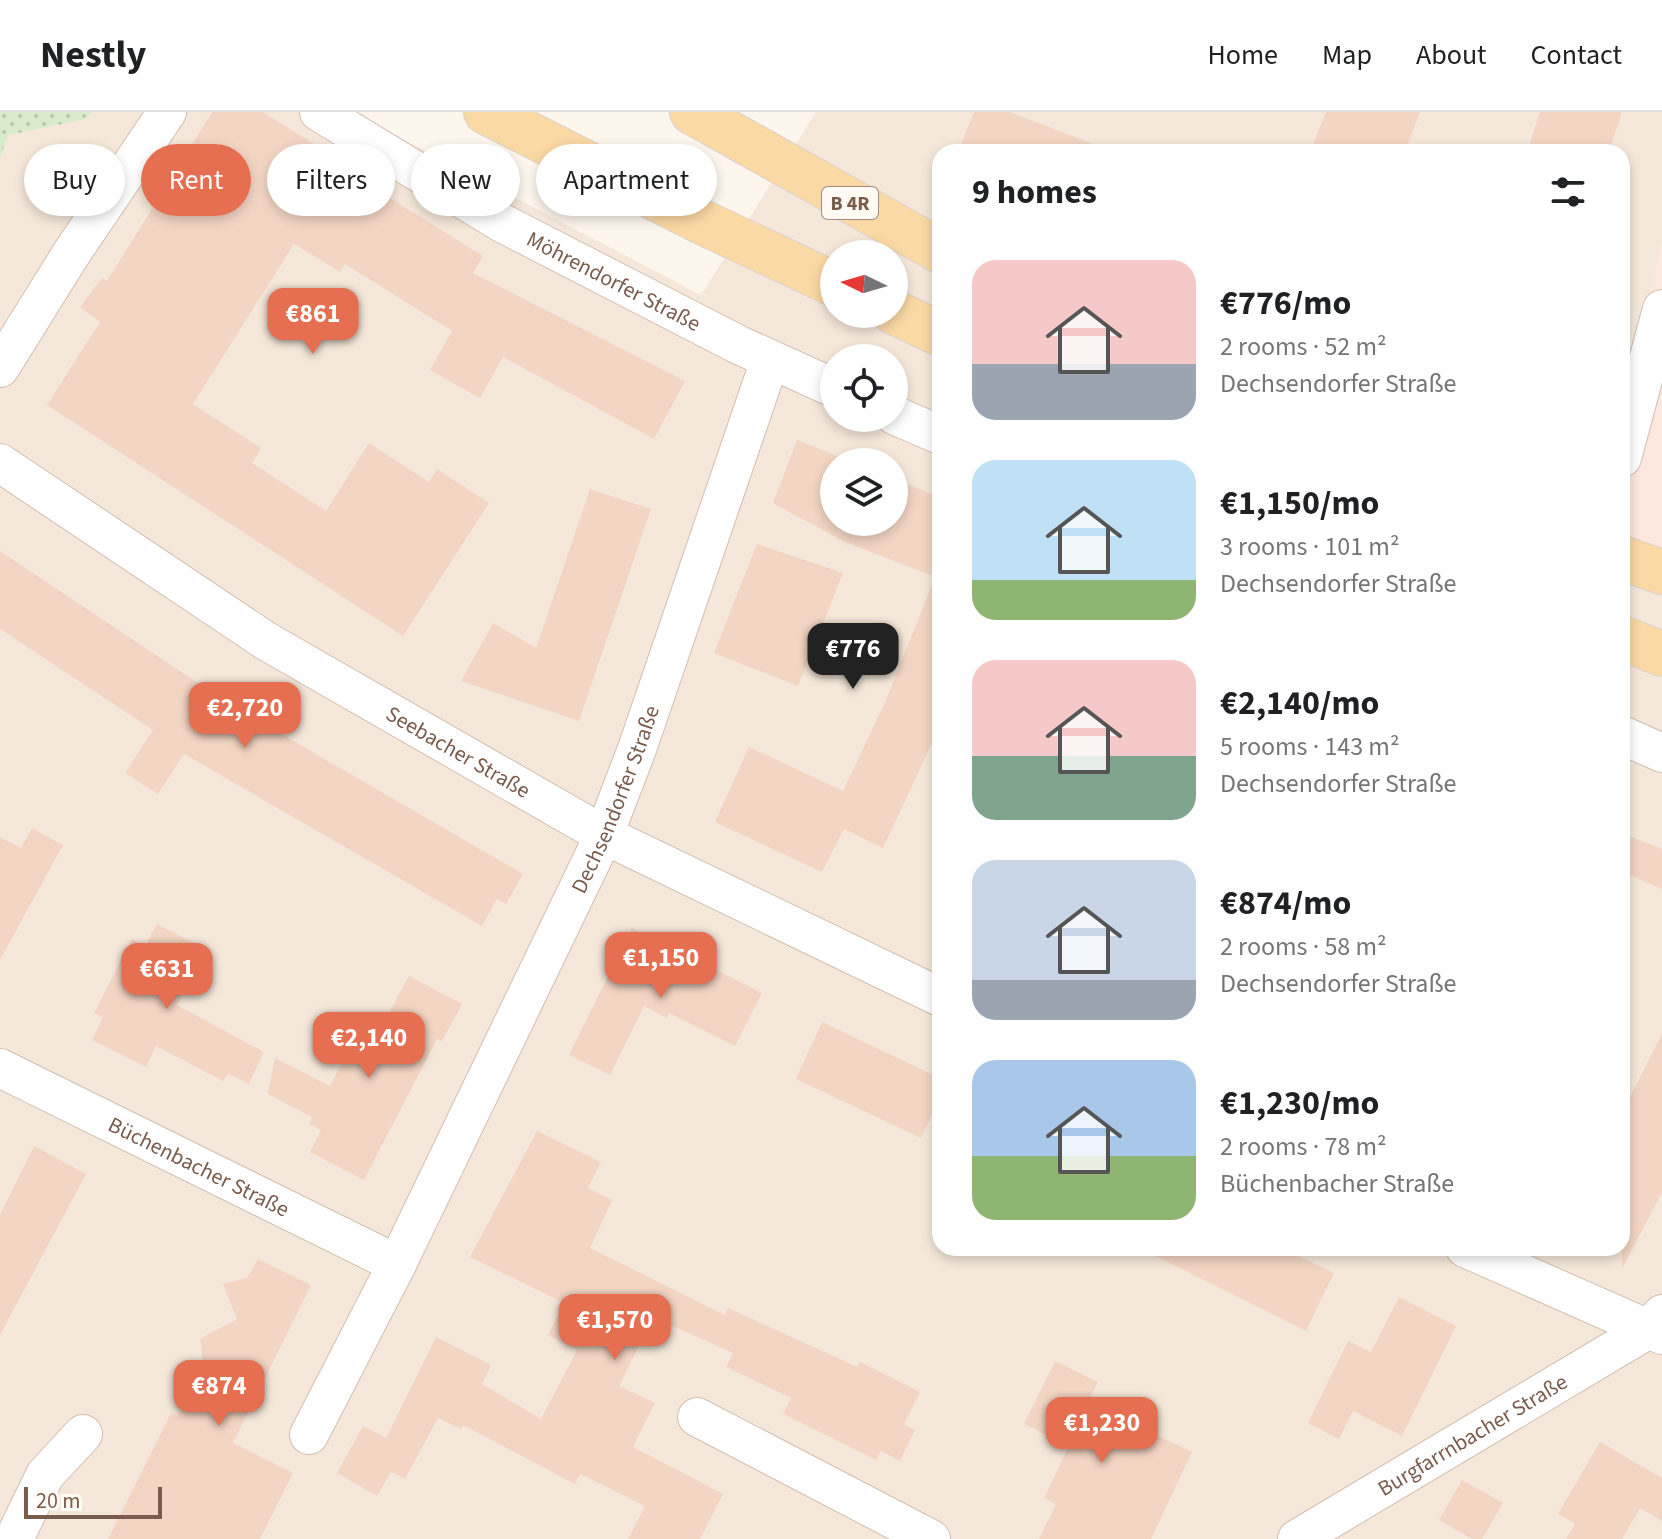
<!DOCTYPE html>
<html lang="en">
<head>
<meta charset="utf-8">
<style>
	:root { --surface:#fff; --page:#f6f6f6; --text:#202124; --muted:#757577; --line:#e0e0e0; --accent:#e76f51 }
	body { margin:0; font-family:"Source Sans 3",sans-serif; background:var(--page); color:var(--text); height:100vh; display:flex; flex-direction:column; font-size:30px; white-space:nowrap }
	* { box-sizing:border-box; margin:0 }
	p { font-size:26px; color:var(--muted) }
	.icon { flex:none; width:44px; height:44px; fill:none; stroke:currentColor; stroke-width:2; stroke-linecap:round; stroke-linejoin:round }
	.map { position:relative; flex:1; overflow:hidden }
	.drawer { position:absolute; left:932px; top:32px; width:698px; height:1112px; display:flex; flex-direction:column; background:var(--surface); border-radius:24px; box-shadow:0 4px 12px #0003 }
	.drawer>* { flex:none }
	.guide { position:absolute; left:24px; top:32px; width:760px; height:72px; display:flex; gap:16px }
	.needle { width:52px; rotate:275deg }
	.tools { position:absolute; left:820px; top:128px; display:grid; gap:16px }
	.tools a { display:grid; place-items:center; width:88px; height:88px; border-radius:50%; background:var(--surface); box-shadow:0 4px 12px #0003; font-size:40px }
	.scale { position:absolute; left:24px; bottom:20px; width:138px; box-sizing:border-box; padding-left:8px; border:4px solid #7a5c4d; border-top:0; font-size:22px; line-height:28px; white-space:nowrap; color:#7a5c4d; -webkit-text-stroke:6px #fffaf3; paint-order:stroke }
	.price { position:absolute; translate:-50% -68px; padding:0 18px; border-radius:16px; background:var(--accent); color:#fff; font-size:26px; line-height:52px; filter:drop-shadow(0 2px 4px #0008) }
	.price::after { content:''; position:absolute; left:50%; top:48px; width:24px; height:18px; margin-left:-12px; background:inherit; clip-path:polygon(0 0,100% 0,50% 100%) }
	.price.current { background:#222; color:#fff }
	ul { padding:0; list-style:none }
	li { display:flex; align-items:center; gap:24px; height:200px; padding:0 40px }
	li span { display:grid; place-items:center; flex:none; width:224px; height:160px; border-radius:24px; color:#555 }
	li>.icon { margin-inline-start:auto }
	span .icon { width:96px; height:96px; fill:#fffc; stroke-width:1 }
	li b { font-size:34px }
	h2 { display:flex; justify-content:space-between; align-items:center; height:96px; padding:0 40px; font-size:34px }
	.chip { padding:0 28px; border-radius:36px; background:var(--surface); box-shadow:0 4px 12px #0003; font-size:28px; line-height:72px }
	.chip.current { background:var(--accent); color:#fff }
	header { display:flex; align-items:center; gap:48px; box-sizing:border-box; height:112px; padding:0 40px; background:var(--surface); border-bottom:2px solid var(--line) }
	header strong { font-size:38px }
	nav { display:flex; gap:44px; margin-inline-start:auto; font-size:28px }
	.map>svg:first-child { display:block }
	.residential { fill:#f5e8da; fill-rule:evenodd }
	.commercial { fill:#fde8e0 }
	.grass { fill:url(#grass-dots) }
	.building { fill:#f3d5c3 }
	.lines { fill:none; stroke-linecap:round; stroke-linejoin:round }
	.minor-casing { stroke:#d1beb0; stroke-width:40 }
	.primary-casing { stroke:#dad1cd; stroke-width:46 }
	.minor { stroke:#fff; stroke-width:38 }
	.primary { stroke:#fbd9a5; stroke-width:44 }
	.labels { text-anchor:middle; stroke-width:7; stroke-linejoin:round; paint-order:stroke }
	.shield { fill:#fffaf3; stroke:#a28b7f; stroke-width:2 }
	.shield-label { font-size:20px; font-weight:bold; fill:#7a5c4d }
	.street-label { font-size:22px; fill:#7a5c4d; stroke:#fffaf3 }
</style>
</head>
<body>
<header>
<strong>Nestly</strong>
<nav><a>Home</a><a>Map</a><a>About</a><a>Contact</a></nav>
</header>
<div class="map">
<svg width="1662" height="1427" viewBox="0 0 1662 1427">
	<defs>
		<pattern id="grass-dots" width="8" height="8" patternUnits="userSpaceOnUse" patternTransform="scale(2)"><rect width="8" height="8" fill="#d8ecc9"/><path d="M2 2h.1M6 6h.1" fill="none" stroke="#b4c2a5" stroke-width="1.8" stroke-linecap="round"/></pattern>
	</defs>
	<rect width="100%" height="100%" fill="#fdf6ec"/>
	<path class="residential" d="M92 0H351L701 183 816 0H1662V132L1622 305V40H940V1136H1622V462L1662 475V1427H0V46L8 23 86 7ZM834 142H894V202H834ZM834 246H894V306H834ZM834 350H894V410H834Z"/>
	<polygon class="commercial" points="1662,132 1662,475 1622,462 1622,305"/>
	<polygon class="grass" points="0,0 92,0 86,7 8,23 0,46"/>
	<g class="building">
		<polygon points="212,0 263,0 319,35 316,40 483,144 473,161 685,269 654,327 503,245 480,286 430,258 452,219 345,152 340,160 294,132 193,292 261,336 252,351 326,399 369,331 429,370 437,357 489,391 403,524 47,293 100,210 80,195 102,166 107,169"/>
		<polygon points="974,0 1010,0 1106,37 1105,40 958,40"/>
		<polygon points="1326,0 1420,0 1405,40 1310,40"/>
		<polygon points="1540,0 1622,0 1609,40 1527,40"/>
		<polygon points="797,328 852,350 834,350 834,410 894,410 894,367 940,385 940,614 883,736 844,717 822,760 715,710 749,635 843,679 886,588 935,465 843,429 773,391"/>
		<polygon points="590,377 651,397 579,609 461,569 493,511 536,536"/>
		<polygon points="757,432 843,461 798,574 714,541"/>
		<polygon points="0,439 270,619 271,616 523,762 506,792 497,787 482,814 184,642 158,682 125,661 153,618 0,517"/>
		<polygon points="32,716 63,733 0,848 0,725 21,736"/>
		<polygon points="1622,721 1662,737 1662,777 1622,760"/>
		<polygon points="157,812 206,837 177,893 264,940 249,972 228,962 223,969 156,934 146,955 92,928 103,905 94,901 132,827 145,834"/>
		<polygon points="632,816 762,881 735,934 669,901 667,906 644,894 610,963 569,943"/>
		<polygon points="409,864 462,892 442,929 437,927 364,1068 310,1040 321,1018 309,1012 312,1005 268,982 275,946 330,974 350,935 366,943"/>
		<polygon points="822,910 940,966 940,985 921,1026 796,967"/>
		<polygon points="1662,922 1662,1080 1622,1157 1622,1001"/>
		<polygon points="537,1019 601,1050 588,1076 612,1088 590,1136 725,1203 728,1196 857,1255 860,1250 920,1280 904,1312 915,1318 900,1349 881,1339 876,1348 783,1302 791,1286 726,1255 733,1241 653,1205 619,1274 655,1291 633,1335 723,1382 700,1427 628,1427 645,1394 580,1362 575,1372 463,1313 461,1317 438,1306 405,1367 391,1360 377,1384 337,1361 363,1314 386,1326 436,1225 491,1253 482,1272 541,1307 577,1238 548,1223 564,1191 470,1145"/>
		<polygon points="34,1034 86,1062 0,1223 0,1103"/>
		<polygon points="1139,1136 1282,1136 1334,1161 1306,1219"/>
		<polygon points="258,1147 311,1173 233,1331 293,1361 260,1427 108,1427 171,1301 177,1304 203,1251 200,1227 237,1207 223,1172 247,1166"/>
		<polygon points="1399,1185 1456,1214 1402,1324 1353,1299 1339,1327 1308,1311 1348,1229 1371,1240"/>
		<polygon points="1055,1249 1098,1270 1088,1289 1192,1340 1151,1427 1039,1427 1056,1392 1044,1386 1069,1334 1024,1312"/>
		<polygon points="1600,1330 1662,1366 1662,1409 1640,1396 1622,1427 1566,1427 1575,1412 1558,1402"/>
		<polygon points="1462,1368 1503,1391 1482,1427 1472,1427 1439,1408"/>
	</g>
	<g class="lines">
		<defs>
			<g id="minor">
				<path id="s1" d="M319 0 502 111 739 233 834 276"/>
				<polyline points="0,256 71,142 167,0"/>
				<polyline points="894,303 940,323"/>
				<polyline points="1622,346 1662,197"/>
				<path id="s2" d="M0 351 266 529 604 723 940 885"/>
				<polyline points="1622,623 1662,641"/>
				<path id="s3" d="M0 956 397 1152"/>
				<polyline points="1465,1136 1662,1223"/>
				<polyline points="697,1305 931,1427"/>
				<path id="s4" d="M309 1323 397 1152 604 723 637 637 770 248"/>
				<polyline points="14,1427 45,1363 83,1322"/>
				<path id="s5" d="M1297 1427 1649 1217 1662 1202"/>
			</g>
			<g id="primary">
				<polyline points="486,0 702,110 834,172"/>
				<polyline points="692,0 940,139"/>
				<polyline points="894,200 940,222"/>
				<polyline points="1622,446 1662,460"/>
				<polyline points="1622,526 1662,542"/>
			</g>
		</defs>
		<use href="#minor" class="minor-casing"/>
		<use href="#primary" class="primary-casing"/>
		<use href="#minor" class="minor"/>
		<use href="#primary" class="primary"/>
	</g>
	<g class="labels">
		<rect class="shield" x="822" y="75" width="56" height="32" rx="6"/>
		<g class="shield-label">
			<text x="850" y="98">B 4R</text>
		</g>
		<g class="street-label">
			<text dy="8" stroke="none"><textPath href="#s1" startOffset="340">Möhrendorfer Straße</textPath></text>
			<text dy="8" stroke="none"><textPath href="#s2" startOffset="542">Seebacher Straße</textPath></text>
			<text dy="8" stroke="none"><textPath href="#s4" startOffset="706">Dechsendorfer Straße</textPath></text>
			<text dy="8" stroke="none"><textPath href="#s3" startOffset="222">Büchenbacher Straße</textPath></text>
			<text dy="8" stroke="none"><textPath href="#s5" startOffset="204">Burgfarrnbacher Straße</textPath></text>
		</g>
	</g>
</svg>
<div class="tools">
<a><svg class="needle" viewBox="-14 -14 28 28"><path d="M0-13l5 13h-10z" fill="#e53935"/><path d="M0 13l5-13h-10z" fill="#757577"/></svg></a>
<a><svg class="icon" aria-label="locate" viewBox="0 0 24 24"><circle cx="12" cy="12" r="6"/><path d="M12 2v4M12 18v4M2 12h4M18 12h4"/></svg></a>
<a><svg class="icon" aria-label="layers" viewBox="0 0 24 24"><path d="M12 4l9 5-9 5-9-5zM3 14l9 5 9-5"/></svg></a>
</div>
<div class="scale">20 m</div>
<b class="price" style="left:313px;top:244px">€861</b>
<b class="price current" style="left:853px;top:579px">€776</b>
<b class="price" style="left:245px;top:638px">€2,720</b>
<b class="price" style="left:661px;top:888px">€1,150</b>
<b class="price" style="left:167px;top:899px">€631</b>
<b class="price" style="left:369px;top:968px">€2,140</b>
<b class="price" style="left:615px;top:1250px">€1,570</b>
<b class="price" style="left:219px;top:1316px">€874</b>
<b class="price" style="left:1102px;top:1353px">€1,230</b>
<div class="guide">
<a class="chip">Buy</a>
<a class="chip current">Rent</a>
<a class="chip">Filters</a>
<a class="chip">New</a>
<a class="chip">Apartment</a>
</div>
<section class="drawer">
<h2>9 homes<svg class="icon" aria-label="filters" viewBox="0 0 24 24"><path d="M4 7h16M4 17h16"/><circle cx="9" cy="7" r="2"/><circle cx="15" cy="17" r="2"/></svg></h2>
<ul>
<li><span style="background:linear-gradient(#f6c9c9 65%,#9aa5b1 0)"><svg class="icon" aria-label="home" viewBox="0 0 24 24"><path d="M3 11l9-7 9 7M6 9v11h12V9"/></svg></span><div><b>€776/mo</b><p>2 rooms · 52 m²</p><p>Dechsendorfer Straße</p></div></li>
<li><span style="background:linear-gradient(#bfe0f5 75%,#8fb573 0)"><svg class="icon" aria-label="home" viewBox="0 0 24 24"><path d="M3 11l9-7 9 7M6 9v11h12V9"/></svg></span><div><b>€1,150/mo</b><p>3 rooms · 101 m²</p><p>Dechsendorfer Straße</p></div></li>
<li><span style="background:linear-gradient(#f6c9c9 60%,#7fa58c 0)"><svg class="icon" aria-label="home" viewBox="0 0 24 24"><path d="M3 11l9-7 9 7M6 9v11h12V9"/></svg></span><div><b>€2,140/mo</b><p>5 rooms · 143 m²</p><p>Dechsendorfer Straße</p></div></li>
<li><span style="background:linear-gradient(#c9d6e8 75%,#9aa5b1 0)"><svg class="icon" aria-label="home" viewBox="0 0 24 24"><path d="M3 11l9-7 9 7M6 9v11h12V9"/></svg></span><div><b>€874/mo</b><p>2 rooms · 58 m²</p><p>Dechsendorfer Straße</p></div></li>
<li><span style="background:linear-gradient(#a9c7e8 60%,#8fb573 0)"><svg class="icon" aria-label="home" viewBox="0 0 24 24"><path d="M3 11l9-7 9 7M6 9v11h12V9"/></svg></span><div><b>€1,230/mo</b><p>2 rooms · 78 m²</p><p>Büchenbacher Straße</p></div></li>
</ul>
</section>
</div>
</body>
</html>
